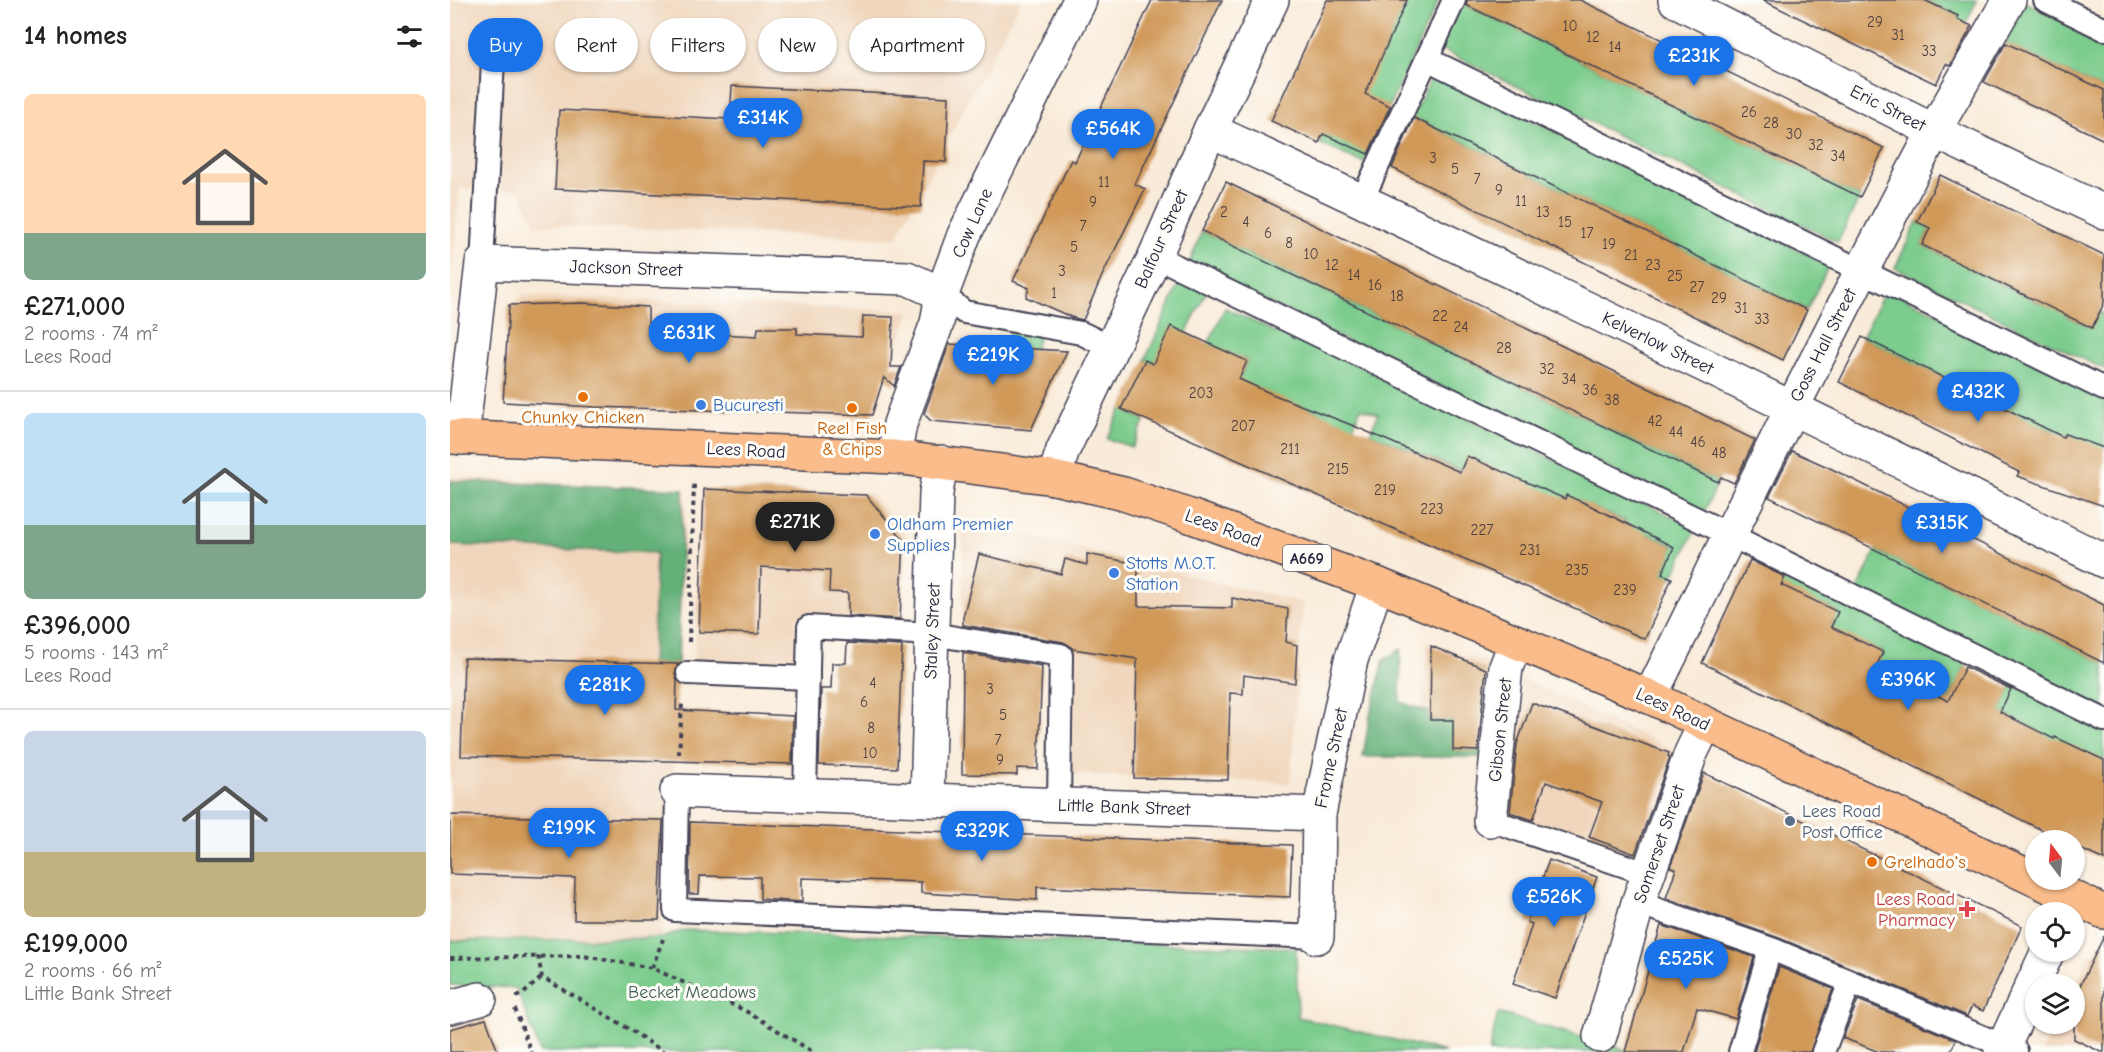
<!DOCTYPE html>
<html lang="en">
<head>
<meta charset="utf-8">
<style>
	:root { --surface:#fff; --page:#f6f6f6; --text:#222; --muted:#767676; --line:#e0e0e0; --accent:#1a73e8 }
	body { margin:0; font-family:"Comic Neue",sans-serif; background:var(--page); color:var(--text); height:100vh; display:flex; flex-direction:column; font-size:22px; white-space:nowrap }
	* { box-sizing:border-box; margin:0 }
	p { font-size:20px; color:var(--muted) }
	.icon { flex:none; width:33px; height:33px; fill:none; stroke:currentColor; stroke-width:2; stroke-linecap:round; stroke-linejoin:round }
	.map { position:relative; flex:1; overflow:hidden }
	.panel { display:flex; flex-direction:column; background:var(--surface); width:450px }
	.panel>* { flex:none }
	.guide { position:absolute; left:18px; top:18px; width:570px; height:54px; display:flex; gap:12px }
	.needle { width:39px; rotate:344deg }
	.controls { position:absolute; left:1575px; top:830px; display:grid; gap:12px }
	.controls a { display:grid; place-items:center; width:60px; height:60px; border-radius:50%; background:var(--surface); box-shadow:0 2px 4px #0004; font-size:30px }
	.price { position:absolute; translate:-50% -51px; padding:0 14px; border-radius:21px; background:var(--accent); color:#fff; font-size:20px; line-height:39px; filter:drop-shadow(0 2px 3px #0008) }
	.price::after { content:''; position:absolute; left:50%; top:36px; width:18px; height:14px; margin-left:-9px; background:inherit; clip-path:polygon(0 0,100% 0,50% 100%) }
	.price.active { background:#222; color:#fff }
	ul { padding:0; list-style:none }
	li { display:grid; align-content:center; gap:12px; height:318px; padding:0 24px }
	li+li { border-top:2px solid var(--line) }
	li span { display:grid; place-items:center; height:186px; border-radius:9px; color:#555 }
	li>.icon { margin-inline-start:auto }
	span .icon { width:108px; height:108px; fill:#fffc; stroke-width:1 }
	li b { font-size:26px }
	h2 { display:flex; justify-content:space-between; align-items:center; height:72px; padding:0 24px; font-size:26px }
	.pill { padding:0 21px; border-radius:27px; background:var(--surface); box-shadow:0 2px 4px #0004; font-size:21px; line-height:54px }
	.pill.active { background:var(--accent); color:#fff }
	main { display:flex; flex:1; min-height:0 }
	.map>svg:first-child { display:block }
	.built { fill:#f0d6bc }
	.green { fill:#7bcc8d; stroke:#4e7764; stroke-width:1.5 }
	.forest { fill:#64b078; stroke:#43695a; stroke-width:1.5 }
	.building { fill:#d09958 }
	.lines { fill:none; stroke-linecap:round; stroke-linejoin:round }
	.service-casing { stroke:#424053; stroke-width:26 }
	.minor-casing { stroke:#424053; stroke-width:36 }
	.primary-casing { stroke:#424053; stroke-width:36 }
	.path { stroke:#424053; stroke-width:4; stroke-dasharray:4.5 4.5; stroke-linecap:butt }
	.service { stroke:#fff; stroke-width:22 }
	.minor { stroke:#fff; stroke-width:33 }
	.primary { stroke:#f9bc8a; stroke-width:33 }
	.food-dot { fill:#e8710a; stroke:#fdfcf7; stroke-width:2 }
	.shop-dot { fill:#3f7fe0; stroke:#fdfcf7; stroke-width:2 }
	.service-dot { fill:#5c6f8a; stroke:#fdfcf7; stroke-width:2 }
	.health-dot { fill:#e0444e; stroke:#fdfcf7; stroke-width:2 }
	.labels { text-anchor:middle; stroke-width:6; stroke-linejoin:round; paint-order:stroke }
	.number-label { font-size:15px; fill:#4e4042 }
	.shield { fill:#fdfcf7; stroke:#646373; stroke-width:1.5 }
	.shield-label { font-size:16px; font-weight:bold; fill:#22223b }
	.street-label { font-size:18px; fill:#22223b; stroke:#fdfcf7 }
	.shop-label { font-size:18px; fill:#366cbe; stroke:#fdfcf7; text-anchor:start }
	.food-label { font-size:18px; fill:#c56008; stroke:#fdfcf7 }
	.service-label { font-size:18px; fill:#4e5e75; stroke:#fdfcf7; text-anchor:start }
	.health-label { font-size:18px; fill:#be3a42; stroke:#fdfcf7; text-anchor:end }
	.park-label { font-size:18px; fill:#415e58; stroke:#fdfcf7 }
</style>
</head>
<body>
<main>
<section class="panel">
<h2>14 homes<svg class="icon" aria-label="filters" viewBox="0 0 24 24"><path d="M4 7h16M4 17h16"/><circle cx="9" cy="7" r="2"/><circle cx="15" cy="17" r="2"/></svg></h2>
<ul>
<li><span style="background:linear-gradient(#ffd9b3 75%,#7fa58c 0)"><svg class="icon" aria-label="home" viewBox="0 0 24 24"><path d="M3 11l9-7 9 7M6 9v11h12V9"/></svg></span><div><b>£271,000</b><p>2 rooms · 74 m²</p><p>Lees Road</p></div></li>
<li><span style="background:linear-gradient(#bfe0f5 60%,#7fa58c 0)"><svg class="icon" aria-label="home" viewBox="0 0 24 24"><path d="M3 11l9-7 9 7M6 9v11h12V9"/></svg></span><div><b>£396,000</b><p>5 rooms · 143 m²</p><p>Lees Road</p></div></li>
<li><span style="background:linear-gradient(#c9d6e8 65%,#c2b280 0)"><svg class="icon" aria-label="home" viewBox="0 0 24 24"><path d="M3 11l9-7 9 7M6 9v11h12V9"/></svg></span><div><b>£199,000</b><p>2 rooms · 66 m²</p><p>Little Bank Street</p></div></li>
</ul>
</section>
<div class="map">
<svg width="1654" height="1052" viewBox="0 0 1654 1052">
	<rect width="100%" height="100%" fill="#fdfcf7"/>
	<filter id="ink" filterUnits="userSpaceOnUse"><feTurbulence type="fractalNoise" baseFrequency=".0167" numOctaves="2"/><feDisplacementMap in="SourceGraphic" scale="12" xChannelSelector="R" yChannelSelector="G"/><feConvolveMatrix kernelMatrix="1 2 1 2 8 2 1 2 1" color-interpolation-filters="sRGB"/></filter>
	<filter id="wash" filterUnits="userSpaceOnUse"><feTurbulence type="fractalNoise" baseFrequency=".008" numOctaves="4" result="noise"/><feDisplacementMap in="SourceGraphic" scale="24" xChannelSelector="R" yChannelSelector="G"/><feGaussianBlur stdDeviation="1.35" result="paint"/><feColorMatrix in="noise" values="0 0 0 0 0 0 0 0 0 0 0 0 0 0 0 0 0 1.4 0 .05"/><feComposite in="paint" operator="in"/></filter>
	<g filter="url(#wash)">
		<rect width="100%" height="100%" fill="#f9ebd9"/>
		<g class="built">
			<polygon points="0,0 571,0 446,238 85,225 70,191 10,188 0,285"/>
			<polygon points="74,296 460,311 425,413 415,419 51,403 57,306"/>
			<polygon points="0,477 236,490 225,761 221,786 212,938 0,941"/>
			<polygon points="252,488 419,493 457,535 452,622 346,617 344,668 244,663"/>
			<polygon points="513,520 853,603 840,783 620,774 621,647 512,627"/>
			<polygon points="977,642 1043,665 1227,752 1187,860 1051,811 1058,757 969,747"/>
			<polygon points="1640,953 1654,959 1654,1052 1591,1052 1606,1023 1624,1023 1625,985"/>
		</g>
		<g class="green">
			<polygon points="937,0 954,8 958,0 989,0 913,163 869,143 873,134 934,52 939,39"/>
			<polygon points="1467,0 1527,0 1510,35 1502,30 1508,16 1479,2"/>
			<polygon points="1008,1 1410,197 1388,242 986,47"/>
			<polygon points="1575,2 1654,40 1654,90 1555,43"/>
			<polygon points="984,73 1379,265 1357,310 962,117"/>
			<polygon points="1467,222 1480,228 1472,245 1501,259 1528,252 1520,269 1595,305 1603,289 1623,298 1615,315 1641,328 1650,312 1654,314 1654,369 1445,268"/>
			<polygon points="752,231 1268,482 1253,514 739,264"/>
			<polygon points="732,278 757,290 736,334 703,364 695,360"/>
			<polygon points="1436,289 1654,395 1654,449 1592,427 1412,337"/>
			<polygon points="775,308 844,341 846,338 869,347 1246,528 1222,578 1212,574 1224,546 1198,534 1163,552 1175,521 1116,496 1113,505 1017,457 1011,471 920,433 928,414 911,408 896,444 870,413 855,407 846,424 782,396 797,361 758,344"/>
			<polygon points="560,331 590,335 583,352 545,367"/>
			<polygon points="671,409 695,420 682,447 657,439"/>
			<polygon points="1426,550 1654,663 1654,711 1407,591"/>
			<polygon points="1337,573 1518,661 1490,718 1490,697 1426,666 1433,652 1380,630 1388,612 1374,605 1325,598"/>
			<polygon points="1563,684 1654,727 1654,766 1590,768 1573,759 1587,730 1555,714 1541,742 1536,739"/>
			<polygon points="234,930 846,948 848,1017 995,1052 90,1052 66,988 0,985 0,941 212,938"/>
			<polygon points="1048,1013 1183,1052 1039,1052"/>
		</g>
		<g class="forest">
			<polygon points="0,481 233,489 228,664 202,664 206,553 0,545"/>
			<polygon points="951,649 950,702 980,712 980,720 1003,720 1003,750 1033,751 1033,757 913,757 919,719 934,660"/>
		</g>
		<g id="blocks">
			<g class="building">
				<polygon points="702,0 772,0 685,184 695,189 652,276 633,320 621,317 576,297 579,288 563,281 621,160 625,162"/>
				<polygon points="877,0 957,0 915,94 940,106 918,154 873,134 869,143 821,121"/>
				<polygon points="1017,0 1130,0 1434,148 1410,197 1016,5"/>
				<polygon points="1312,0 1474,0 1508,16 1507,19 1522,26 1500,66 1496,64 1486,84"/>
				<polygon points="1556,43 1654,90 1654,140 1534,82"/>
				<polygon points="282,86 499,97 496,162 473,161 471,207 105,189 109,110 280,119"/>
				<polygon points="964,118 1357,310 1333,360 942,168"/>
				<polygon points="1490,175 1654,255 1654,303 1642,328 1472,245 1480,228 1467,222"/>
				<polygon points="776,182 1305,440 1284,483 1271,477 1268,482 752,231"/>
				<polygon points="133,303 198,307 198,335 266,338 266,334 307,336 308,328 347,328 347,334 412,337 413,316 443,317 441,367 451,367 444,386 434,377 422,415 145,407 53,402 59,305"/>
				<polygon points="721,326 797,361 789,379 822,394 904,426 1010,472 1017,456 1115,499 1116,495 1139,505 1224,547 1212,574 1222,578 1195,639 671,409 695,360 703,364"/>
				<polygon points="1412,337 1613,437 1615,434 1654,448 1654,506 1567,476 1569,472 1389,382"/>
				<polygon points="499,344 617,351 581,430 481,421 474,414"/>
				<polygon points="1342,451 1382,469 1654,605 1654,663 1319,497"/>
				<polygon points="254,489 416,495 454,540 450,619 398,616 398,593 379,592 380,571 311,567 309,634 249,632"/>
				<polygon points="529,554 611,574 615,559 637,565 637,554 688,564 688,606 782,608 782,598 838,609 836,642 847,645 845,683 794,675 793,694 780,693 778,780 684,778 687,659 623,649 619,645 613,642 513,625 513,617"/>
				<polygon points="1300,560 1335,577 1331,585 1388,612 1381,627 1433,652 1427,665 1498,701 1515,667 1561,689 1550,712 1604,739 1605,737 1654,760 1654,860 1624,846 1624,840 1612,840 1369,719 1252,663"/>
				<polygon points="397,643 452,646 447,768 369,765 371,689 381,689 382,663 396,663"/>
				<polygon points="981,646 1036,669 1028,751 1003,750 1003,720 980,720"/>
				<polygon points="513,653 592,666 588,769 567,768 567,775 512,774"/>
				<polygon points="14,658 228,664 225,673 227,681 226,710 343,716 342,764 11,756"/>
				<polygon points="1082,703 1219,753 1218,756 1220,757 1185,854 1139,837 1152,802 1096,782 1083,820 1060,812 1067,744"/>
				<polygon points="1254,773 1572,926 1533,1011 1522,1006 1517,1016 1329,938 1216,898 1226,869 1220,867"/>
				<polygon points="0,815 213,820 209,920 124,920 125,878 0,874"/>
				<polygon points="240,822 842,845 840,897 587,887 587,900 471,893 471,882 352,878 352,902 310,899 310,877 250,876 249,894 239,894"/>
				<polygon points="1099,860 1147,877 1105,998 1063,984 1082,924 1077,922"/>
				<polygon points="1211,925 1304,957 1286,1019 1247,1008 1234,1052 1175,1052"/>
				<polygon points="1654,936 1654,1052 1651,1052 1624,1039 1624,998"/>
				<polygon points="1329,967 1383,989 1360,1052 1304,1052"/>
				<polygon points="1408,1000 1506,1040 1500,1052 1429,1052 1393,1038"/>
				<polygon points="36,1019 48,1052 0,1052 0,1029"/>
			</g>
		</g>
	</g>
	<g filter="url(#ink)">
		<use href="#blocks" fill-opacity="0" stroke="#424053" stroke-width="1.5"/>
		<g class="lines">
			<defs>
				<g id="service">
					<polyline points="1595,0 1654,29"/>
					<polyline points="977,59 1654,389"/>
					<polyline points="912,200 1004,0"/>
					<polyline points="705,256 1280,535 1654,720"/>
					<polyline points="32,263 43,61"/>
					<polyline points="492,294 514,312 631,333 660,347"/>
					<polyline points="238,673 358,678"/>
					<polyline points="227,791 225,910 867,937"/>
					<polyline points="355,795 359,627 482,634 611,655 609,805"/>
					<polyline points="1040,820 1199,874"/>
					<polyline points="1188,903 1324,950 1566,1051"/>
					<polyline points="1290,1052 1320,949"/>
					<polyline points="1373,1052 1400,982"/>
				</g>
				<g id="minor">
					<polyline points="1225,0 1484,131 1654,212"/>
					<path d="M760 130C1060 269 1357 415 1654 561"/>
					<polyline points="12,438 32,263 457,278 492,294"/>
					<polyline points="444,457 450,424 487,323 492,294 514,235 630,0"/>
					<polyline points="604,478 613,450 705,256 760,130 822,0"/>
					<polyline points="1200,697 1342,408 1412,270 1484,131 1559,0"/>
					<polyline points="227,791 869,814"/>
					<polyline points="477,800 486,493 491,462"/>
					<polyline points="1040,820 1056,667 1066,642"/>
					<polyline points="867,937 869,814 901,660 927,584"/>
					<polyline points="0,1007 30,999"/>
					<polyline points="1150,1036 1188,903 1241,753 1255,724"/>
					<polyline points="1551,1052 1598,951"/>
				</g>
				<polyline id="primary" points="0,437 444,457 604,478 674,494 740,516 927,584 1200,697 1654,912"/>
			</defs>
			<use href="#service" class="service-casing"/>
			<use href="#minor" class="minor-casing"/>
			<use href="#primary" class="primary-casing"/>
			<g class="path">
				<polyline points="239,642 244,484"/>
				<polyline points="229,754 232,702"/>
				<polyline points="88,956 92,977 171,1024 214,1052"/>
				<polyline points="0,958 134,956 202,968 294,1010 363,1052"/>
				<polyline points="202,968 213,939"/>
				<polyline points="66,997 74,993 92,977"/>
				<polyline points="65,1009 81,1052"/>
			</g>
			<use href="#service" class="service"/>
			<use href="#minor" class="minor"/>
			<use href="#primary" class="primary"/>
		</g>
	</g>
	<g class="food-dot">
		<circle cx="133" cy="397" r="6"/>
		<circle cx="402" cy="408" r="6"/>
		<circle cx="1422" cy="862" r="6"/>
	</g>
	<g class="shop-dot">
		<circle cx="251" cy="405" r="6"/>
		<circle cx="425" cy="534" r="6"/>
		<circle cx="664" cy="573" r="6"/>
	</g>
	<circle class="service-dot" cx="1340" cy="821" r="6"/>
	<path class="health-dot" d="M1514 900h6v6h6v6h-6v6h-6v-6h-6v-6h6z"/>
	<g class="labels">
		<g class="number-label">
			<text x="1425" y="27">29</text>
			<text x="1120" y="31">10</text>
			<text x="1448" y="40">31</text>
			<text x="1143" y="42">12</text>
			<text x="1165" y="52">14</text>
			<text x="1479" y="56">33</text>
			<text x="1299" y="117">26</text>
			<text x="1321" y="128">28</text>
			<text x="1344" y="139">30</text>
			<text x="1366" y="150">32</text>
			<text x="1388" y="161">34</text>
			<text x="983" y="163">3</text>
			<text x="1005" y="174">5</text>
			<text x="1027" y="184">7</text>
			<text x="654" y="187">11</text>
			<text x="1049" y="195">9</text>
			<text x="1071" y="206">11</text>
			<text x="643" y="207">9</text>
			<text x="774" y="217">2</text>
			<text x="1093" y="217">13</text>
			<text x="796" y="227">4</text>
			<text x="1115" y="227">15</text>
			<text x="633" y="231">7</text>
			<text x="818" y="238">6</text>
			<text x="1137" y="238">17</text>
			<text x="839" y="248">8</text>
			<text x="1159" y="249">19</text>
			<text x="624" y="252">5</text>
			<text x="861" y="259">10</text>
			<text x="1181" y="260">21</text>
			<text x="882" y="270">12</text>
			<text x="1203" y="270">23</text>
			<text x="612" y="276">3</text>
			<text x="904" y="280">14</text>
			<text x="1225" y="281">25</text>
			<text x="925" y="290">16</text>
			<text x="1247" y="292">27</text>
			<text x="604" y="298">1</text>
			<text x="947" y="301">18</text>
			<text x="1269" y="303">29</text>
			<text x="1291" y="313">31</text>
			<text x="990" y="321">22</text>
			<text x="1312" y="324">33</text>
			<text x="1011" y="332">24</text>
			<text x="1054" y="353">28</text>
			<text x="1097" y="374">32</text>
			<text x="1119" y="384">34</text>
			<text x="1140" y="395">36</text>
			<text x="751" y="398">203</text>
			<text x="1162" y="405">38</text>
			<text x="1205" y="426">42</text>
			<text x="793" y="431">207</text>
			<text x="1226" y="437">44</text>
			<text x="1248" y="447">46</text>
			<text x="840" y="454">211</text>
			<text x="1269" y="458">48</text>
			<text x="888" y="474">215</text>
			<text x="935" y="495">219</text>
			<text x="982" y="514">223</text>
			<text x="1032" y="535">227</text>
			<text x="1080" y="555">231</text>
			<text x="1127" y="575">235</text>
			<text x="1175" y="595">239</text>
			<text x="423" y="688">4</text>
			<text x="540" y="694">3</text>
			<text x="414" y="707">6</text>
			<text x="553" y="720">5</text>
			<text x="421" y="733">8</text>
			<text x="548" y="745">7</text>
			<text x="420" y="758">10</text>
			<text x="550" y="765">9</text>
		</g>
		<rect class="shield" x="833" y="545" width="48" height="26" rx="4.5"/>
		<g class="shield-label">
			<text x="857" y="564">A669</text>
		</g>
		<g class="street-label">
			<text transform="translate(1438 108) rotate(27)" y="6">Eric Street</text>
			<text transform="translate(522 223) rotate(-66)" y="6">Cow Lane</text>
			<text transform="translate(711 239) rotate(-66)" y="6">Balfour Street</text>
			<text transform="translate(176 268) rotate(2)" y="6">Jackson Street</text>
			<text transform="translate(1208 343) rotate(26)" y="6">Kelverlow Street</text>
			<text transform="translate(1373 345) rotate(-63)" y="6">Goss Hall Street</text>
			<text transform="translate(296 450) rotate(3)" y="6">Lees Road</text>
			<text transform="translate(773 528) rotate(20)" y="6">Lees Road</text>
			<text transform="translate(482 631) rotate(-88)" y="6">Staley Street</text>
			<text transform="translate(1223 709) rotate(25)" y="6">Lees Road</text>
			<text transform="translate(1050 730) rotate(-84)" y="6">Gibson Street</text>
			<text transform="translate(881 758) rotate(-78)" y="6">Frome Street</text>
			<text transform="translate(674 807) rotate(2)" y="6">Little Bank Street</text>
			<text transform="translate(1209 844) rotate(-71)" y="6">Somerset Street</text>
		</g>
		<g class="shop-label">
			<text x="263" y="411">Bucuresti</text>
			<text x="437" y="530">Oldham Premier<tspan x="437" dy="21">Supplies</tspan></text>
			<text x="676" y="569">Stotts M.O.T.<tspan x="676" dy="21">Station</tspan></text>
		</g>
		<g class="food-label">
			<text x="133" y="423">Chunky Chicken</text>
			<text x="402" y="434">Reel Fish<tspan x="402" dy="21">&amp; Chips</tspan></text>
			<text x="1434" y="868" text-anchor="start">Grelhado's</text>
		</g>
		<g class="service-label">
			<text x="1352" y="817">Lees Road<tspan x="1352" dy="21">Post Office</tspan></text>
		</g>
		<g class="health-label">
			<text x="1505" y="905">Lees Road<tspan x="1505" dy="21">Pharmacy</tspan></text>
		</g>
		<g class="park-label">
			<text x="242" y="998">Becket Meadows</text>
		</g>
	</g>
</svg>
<div class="controls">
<a><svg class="needle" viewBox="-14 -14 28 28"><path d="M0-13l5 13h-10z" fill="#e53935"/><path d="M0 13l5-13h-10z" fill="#767676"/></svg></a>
<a><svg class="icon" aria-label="locate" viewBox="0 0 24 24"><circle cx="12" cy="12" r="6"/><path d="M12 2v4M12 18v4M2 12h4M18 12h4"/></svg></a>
<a><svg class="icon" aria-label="layers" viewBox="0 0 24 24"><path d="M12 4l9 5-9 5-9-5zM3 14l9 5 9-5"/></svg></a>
</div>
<b class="price" style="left:1244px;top:87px">£231K</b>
<b class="price" style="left:313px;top:149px">£314K</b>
<b class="price" style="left:663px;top:160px">£564K</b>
<b class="price" style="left:239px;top:364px">£631K</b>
<b class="price" style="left:543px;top:386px">£219K</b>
<b class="price" style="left:1528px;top:423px">£432K</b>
<b class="price active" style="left:345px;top:553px">£271K</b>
<b class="price" style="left:1492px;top:554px">£315K</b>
<b class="price" style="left:1458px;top:711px">£396K</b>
<b class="price" style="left:155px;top:716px">£281K</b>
<b class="price" style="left:119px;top:859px">£199K</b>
<b class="price" style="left:532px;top:862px">£329K</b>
<b class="price" style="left:1104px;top:928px">£526K</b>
<b class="price" style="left:1236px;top:990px">£525K</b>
<div class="guide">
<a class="pill active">Buy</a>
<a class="pill">Rent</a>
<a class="pill">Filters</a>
<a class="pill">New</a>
<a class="pill">Apartment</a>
</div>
</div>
</main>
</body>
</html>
